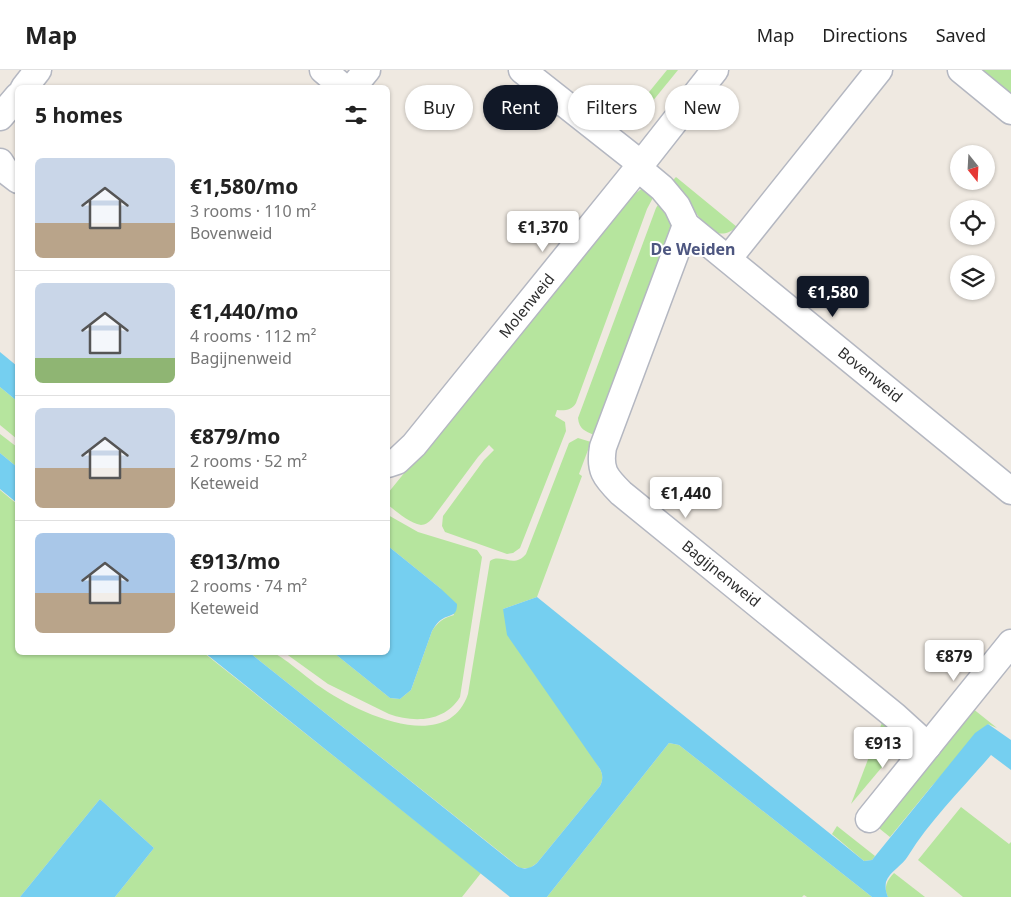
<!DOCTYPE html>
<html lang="en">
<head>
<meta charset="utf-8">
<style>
	:root { --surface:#fff; --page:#f6f6f6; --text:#222; --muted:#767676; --line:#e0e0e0; --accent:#111827 }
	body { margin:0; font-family:"Noto Sans",sans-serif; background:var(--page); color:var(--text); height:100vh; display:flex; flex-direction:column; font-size:19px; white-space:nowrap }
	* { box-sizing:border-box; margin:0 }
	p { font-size:16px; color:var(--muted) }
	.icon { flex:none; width:28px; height:28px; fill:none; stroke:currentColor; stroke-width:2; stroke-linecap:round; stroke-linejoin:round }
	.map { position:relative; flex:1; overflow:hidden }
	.side { position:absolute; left:15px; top:15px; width:375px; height:570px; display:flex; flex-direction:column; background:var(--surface); border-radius:8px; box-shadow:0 1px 4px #0004 }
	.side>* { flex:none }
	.hud { position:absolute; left:405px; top:15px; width:475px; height:45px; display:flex; gap:10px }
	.needle { width:32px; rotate:162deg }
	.buttons { position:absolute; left:950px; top:75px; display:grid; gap:10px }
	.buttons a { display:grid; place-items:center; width:45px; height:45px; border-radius:50%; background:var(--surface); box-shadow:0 1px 4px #0004; font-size:25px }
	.price { position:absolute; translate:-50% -42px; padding:0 11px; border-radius:5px; background:#fff; color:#222; font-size:16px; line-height:32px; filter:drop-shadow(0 1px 2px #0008) }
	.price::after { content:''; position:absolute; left:50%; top:30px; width:15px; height:11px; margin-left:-8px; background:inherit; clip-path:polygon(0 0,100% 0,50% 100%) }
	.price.selected { background:var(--accent); color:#fff }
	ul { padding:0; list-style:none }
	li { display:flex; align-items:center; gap:15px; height:125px; padding:0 20px }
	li+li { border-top:1px solid var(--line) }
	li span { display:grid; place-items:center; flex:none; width:140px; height:100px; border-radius:8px; color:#555 }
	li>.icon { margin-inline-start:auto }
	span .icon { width:60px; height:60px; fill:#fffc; stroke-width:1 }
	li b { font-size:21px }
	h2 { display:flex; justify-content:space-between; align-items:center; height:60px; padding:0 20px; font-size:21px }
	.pill { padding:0 18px; border-radius:22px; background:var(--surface); box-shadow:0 1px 4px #0004; font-size:18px; line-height:45px }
	.pill.selected { background:var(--accent); color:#fff }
	header { display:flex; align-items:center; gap:30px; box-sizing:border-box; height:70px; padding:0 25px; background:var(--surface); border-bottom:1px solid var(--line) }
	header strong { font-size:24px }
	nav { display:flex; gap:28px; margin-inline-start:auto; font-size:18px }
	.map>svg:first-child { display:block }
	.green { fill:#b6e59e }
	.water { fill:#75cff0 }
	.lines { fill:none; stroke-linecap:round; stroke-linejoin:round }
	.street-casing { stroke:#b4b7c1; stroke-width:29 }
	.street { stroke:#fff; stroke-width:26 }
	.labels { text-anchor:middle; stroke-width:4; stroke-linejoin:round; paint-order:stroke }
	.street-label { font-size:15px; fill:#2e2e2e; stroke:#fff }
	.neighbourhood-label { font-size:16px; font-weight:bold; fill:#4d5680; stroke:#fff }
</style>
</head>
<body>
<header>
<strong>Map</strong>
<nav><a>Map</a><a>Directions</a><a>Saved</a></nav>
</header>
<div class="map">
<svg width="1011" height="827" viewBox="0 0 1011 827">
	<rect width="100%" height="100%" fill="#efe9e1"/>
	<g class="green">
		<polygon points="667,0 678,0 634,54 627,49"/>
		<polygon points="977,0 1011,0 1011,27"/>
		<path d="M676 107 737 157C715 175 703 152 691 136 685 127 679 119 673 110Z"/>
		<path d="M644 117 656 122 647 139 576 333C572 340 565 341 557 340L555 346 565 352 566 361 520 478 513 483 507 484 445 462 442 456 443 446 484 390 494 380 489 375 478 387 432 449C429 452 425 455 421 455 409 453 396 441 388 435V423L623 133Z"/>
		<path d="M661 130 673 150 594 365C585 361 579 359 578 348L656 138Z"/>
		<polygon points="0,317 17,331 17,369 0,355"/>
		<polygon points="0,364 17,377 17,397 0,383"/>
		<path d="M578 368 591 372 579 404 582 406 537 527 503 539 600 699C603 705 603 710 600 716L537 793 530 798H520L250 583C257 583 266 581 273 583 280 584 310 610 319 616 354 641 447 687 468 624L490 491C501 483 514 499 526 484L569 373Z"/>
		<polygon points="0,420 17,434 18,582 204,583 481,803 462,827 115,827 154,778 100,729 20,827 0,827"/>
		<path d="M388 445 418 462 477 480 482 487 460 627C445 652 414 653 389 644L328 614 285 583H334L390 628 400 629 411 620 432 561C438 552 443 548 454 545L440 518 388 476Z"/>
		<polygon points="972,638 997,658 988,654 931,717 890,767 875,755"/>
		<polygon points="883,650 899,665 903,672 851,734"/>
		<polygon points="669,673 679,675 872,827 807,827 804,825 802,827 547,827"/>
		<polygon points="961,737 1009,774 1011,772 1011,827 963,827 918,790"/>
		<polygon points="837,756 875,786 872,790 864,791 832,764"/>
		<path d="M894 803 925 827H888C883 818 887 810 894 803Z"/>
	</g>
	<g class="water">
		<polygon points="0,282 17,296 17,331 0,317"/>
		<polygon points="0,383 17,397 17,433 0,419"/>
		<path d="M388 476 440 518 457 534C457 545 453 544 444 548 438 551 435 556 432 561L411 620 400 629 390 628 334 583 388 582Z"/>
		<path d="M537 527 864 791 872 790 975 663 988 654 1011 670V700L991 685C963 718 931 749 908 786 903 795 889 802 886 812 885 818 886 823 888 827H872L679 675 669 673 547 827H510L205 583H250L517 796C523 800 531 799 537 793L600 716C603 710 603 705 600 699L507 565 503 539Z"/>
		<polygon points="100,729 154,778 115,827 20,827"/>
	</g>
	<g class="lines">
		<defs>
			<g id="street">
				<polyline points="323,0 344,18"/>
				<polyline points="522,0 641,94"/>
				<polyline points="961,0 1011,41"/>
				<polyline points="24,18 38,0"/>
				<polyline points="352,18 367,0"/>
				<polyline points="0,47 18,26"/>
				<polyline points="0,92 5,100 18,110"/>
				<polyline points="638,98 662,118 677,136 686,155 1011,421"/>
				<path d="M686 155 603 377C599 400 605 407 621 423L895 646 928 676"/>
				<polyline points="728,189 879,0"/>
				<polyline points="388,394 397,391 414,375 638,98 715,0"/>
				<polyline points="869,749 1011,573"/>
			</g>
		</defs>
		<use href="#street" class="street-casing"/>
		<use href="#street" class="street"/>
	</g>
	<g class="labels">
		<g class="street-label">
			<text transform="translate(527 236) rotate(-51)" y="5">Molenweid</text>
			<text transform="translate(870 305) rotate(39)" y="5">Bovenweid</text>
			<text transform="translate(721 504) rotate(39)" y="5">Bagijnenweid</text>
		</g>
		<g class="neighbourhood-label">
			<text x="693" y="185">De Weiden</text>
		</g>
	</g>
</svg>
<div class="buttons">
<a><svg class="needle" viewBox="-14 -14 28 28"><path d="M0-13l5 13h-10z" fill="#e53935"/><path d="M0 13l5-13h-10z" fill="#767676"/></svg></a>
<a><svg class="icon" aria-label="locate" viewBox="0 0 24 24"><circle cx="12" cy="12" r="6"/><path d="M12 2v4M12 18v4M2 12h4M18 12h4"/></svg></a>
<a><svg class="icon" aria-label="layers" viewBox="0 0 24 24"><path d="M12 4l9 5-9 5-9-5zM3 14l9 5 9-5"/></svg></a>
</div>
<b class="price" style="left:543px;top:183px">€1,370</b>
<b class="price selected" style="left:833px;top:248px">€1,580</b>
<b class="price" style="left:686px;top:449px">€1,440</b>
<b class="price" style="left:954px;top:612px">€879</b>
<b class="price" style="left:883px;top:699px">€913</b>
<div class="hud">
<a class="pill">Buy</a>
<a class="pill selected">Rent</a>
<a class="pill">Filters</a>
<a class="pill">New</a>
</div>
<section class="side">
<h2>5 homes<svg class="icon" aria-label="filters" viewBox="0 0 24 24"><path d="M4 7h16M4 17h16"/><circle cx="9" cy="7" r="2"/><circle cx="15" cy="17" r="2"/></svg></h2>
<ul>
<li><span style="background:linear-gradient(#c9d6e8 65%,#b9a48a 0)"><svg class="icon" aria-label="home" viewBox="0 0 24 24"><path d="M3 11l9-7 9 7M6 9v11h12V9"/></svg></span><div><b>€1,580/mo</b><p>3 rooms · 110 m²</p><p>Bovenweid</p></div></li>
<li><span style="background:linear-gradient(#c9d6e8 75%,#8fb573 0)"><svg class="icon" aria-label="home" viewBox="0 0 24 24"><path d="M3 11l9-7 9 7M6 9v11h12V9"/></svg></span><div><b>€1,440/mo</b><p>4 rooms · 112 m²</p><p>Bagijnenweid</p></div></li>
<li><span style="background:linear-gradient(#c9d6e8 60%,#b9a48a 0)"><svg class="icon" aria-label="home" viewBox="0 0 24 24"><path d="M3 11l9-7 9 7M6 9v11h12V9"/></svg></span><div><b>€879/mo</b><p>2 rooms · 52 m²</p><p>Keteweid</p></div></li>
<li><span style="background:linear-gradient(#a9c7e8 60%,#b9a48a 0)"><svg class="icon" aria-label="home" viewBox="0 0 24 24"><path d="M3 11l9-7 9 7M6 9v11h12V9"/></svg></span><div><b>€913/mo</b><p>2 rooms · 74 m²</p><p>Keteweid</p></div></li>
</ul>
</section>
</div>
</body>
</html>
